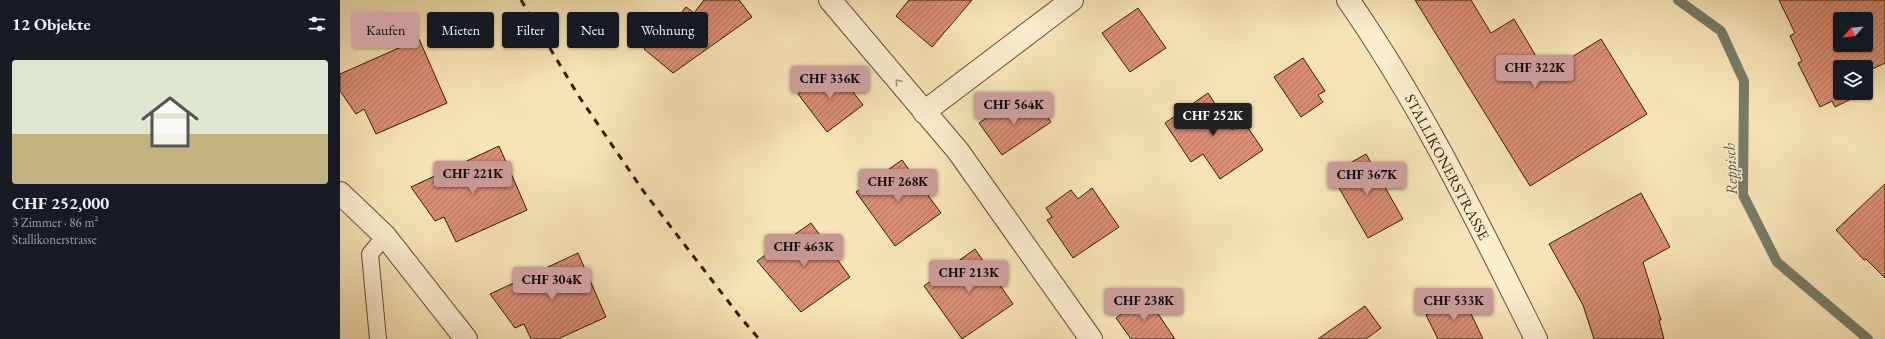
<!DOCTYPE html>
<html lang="de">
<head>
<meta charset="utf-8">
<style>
	:root { --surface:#171b24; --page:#20242c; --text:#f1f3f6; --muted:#9ea1a6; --accent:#c59692 }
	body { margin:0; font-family:"EB Garamond",serif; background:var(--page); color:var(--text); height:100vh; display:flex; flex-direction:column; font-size:15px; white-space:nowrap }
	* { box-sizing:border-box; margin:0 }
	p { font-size:13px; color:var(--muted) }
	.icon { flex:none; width:22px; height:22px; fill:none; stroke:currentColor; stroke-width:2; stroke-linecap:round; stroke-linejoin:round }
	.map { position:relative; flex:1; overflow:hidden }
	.panel { display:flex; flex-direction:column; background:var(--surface); width:340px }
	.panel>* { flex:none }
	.hud { position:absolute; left:12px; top:12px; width:380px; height:36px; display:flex; gap:8px }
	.needle { width:26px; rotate:243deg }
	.tools { position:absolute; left:1493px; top:12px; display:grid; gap:8px }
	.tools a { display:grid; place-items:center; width:40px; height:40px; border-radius:4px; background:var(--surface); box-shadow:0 1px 3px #0004; font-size:20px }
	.price { position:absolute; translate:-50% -34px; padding:0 9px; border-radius:4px; background:var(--accent); color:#111; font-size:13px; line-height:26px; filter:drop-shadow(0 1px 2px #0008) }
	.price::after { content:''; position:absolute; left:50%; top:24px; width:12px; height:9px; margin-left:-6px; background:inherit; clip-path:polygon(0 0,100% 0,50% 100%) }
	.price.current { background:#222; color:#fff }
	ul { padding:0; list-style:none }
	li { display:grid; align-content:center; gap:8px; height:212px; padding:0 12px }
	li span { display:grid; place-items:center; height:124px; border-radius:4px; color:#555 }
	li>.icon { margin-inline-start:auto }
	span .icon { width:72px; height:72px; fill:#fffc; stroke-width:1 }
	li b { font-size:17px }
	h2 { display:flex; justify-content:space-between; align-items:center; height:48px; padding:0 12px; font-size:17px }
	.tag { padding:0 14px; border-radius:4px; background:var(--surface); box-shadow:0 1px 3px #0004; font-size:14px; line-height:36px }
	.tag.current { background:var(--accent); color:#111 }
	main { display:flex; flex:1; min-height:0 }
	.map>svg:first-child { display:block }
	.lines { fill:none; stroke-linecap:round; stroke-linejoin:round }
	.stream { stroke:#737d68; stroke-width:10 }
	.building { fill:url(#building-hatch); stroke:#341b00; fill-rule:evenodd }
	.service-casing { stroke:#654d2e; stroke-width:18 }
	.minor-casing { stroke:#654d2e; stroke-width:24 }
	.tertiary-casing { stroke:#654d2e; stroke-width:24 }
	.service { stroke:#faedd0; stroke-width:16 }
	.minor { stroke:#faedd0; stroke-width:22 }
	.tertiary { stroke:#faedd0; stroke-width:22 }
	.rail { stroke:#341b00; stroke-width:3; stroke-dasharray:7 7; stroke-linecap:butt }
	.oneway { stroke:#a18e72 }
	.labels { text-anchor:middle; stroke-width:3; stroke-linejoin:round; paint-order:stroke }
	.street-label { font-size:15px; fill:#341b00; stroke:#faedd0 }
	.water-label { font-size:16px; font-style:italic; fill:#59543d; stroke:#faedd0 }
</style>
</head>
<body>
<main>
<section class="panel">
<h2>12 Objekte<svg class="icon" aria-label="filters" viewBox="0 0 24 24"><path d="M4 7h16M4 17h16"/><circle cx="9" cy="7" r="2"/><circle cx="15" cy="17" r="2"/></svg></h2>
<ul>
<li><span style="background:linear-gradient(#dfe7d0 60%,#c2b280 0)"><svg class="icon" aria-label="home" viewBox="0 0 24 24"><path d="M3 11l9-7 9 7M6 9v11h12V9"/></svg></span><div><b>CHF 252,000</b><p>3 Zimmer · 86 m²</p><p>Stallikonerstrasse</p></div></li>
</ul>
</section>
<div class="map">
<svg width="1545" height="339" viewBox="0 0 1545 339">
	<defs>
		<pattern id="building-hatch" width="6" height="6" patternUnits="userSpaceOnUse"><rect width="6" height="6" fill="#da8f78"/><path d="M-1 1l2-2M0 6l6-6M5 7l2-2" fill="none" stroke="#b27460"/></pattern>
	</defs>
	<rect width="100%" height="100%" fill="#f7e4b6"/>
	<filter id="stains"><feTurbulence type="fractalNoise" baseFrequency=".005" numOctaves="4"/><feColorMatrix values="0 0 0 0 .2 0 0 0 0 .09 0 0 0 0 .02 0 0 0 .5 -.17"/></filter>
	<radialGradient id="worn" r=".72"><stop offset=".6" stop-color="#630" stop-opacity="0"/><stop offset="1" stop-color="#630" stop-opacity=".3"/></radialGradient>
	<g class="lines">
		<polyline class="stream" points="1338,0 1381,31 1404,81 1403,195 1437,262 1528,339"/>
	</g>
	<g class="building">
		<polygon points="364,0 399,0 412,17 333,73 304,49 328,20 332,24 346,7 354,13"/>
		<polygon points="569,0 632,0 592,47 556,16"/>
		<polygon points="1075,0 1131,0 1151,33 1174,19 1206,73 1261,39 1307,114 1190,186"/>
		<path d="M1439 0H1545V63L1526 72V67H1500V93L1521 94 1495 107 1492 101 1480 107 1458 63 1462 61 1450 36 1455 33ZM1500 19H1526V45H1500Z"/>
		<polygon points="798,8 826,48 790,72 762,33"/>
		<polygon points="79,39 107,103 36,134 24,109 16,114 0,91 0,74"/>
		<polygon points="963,58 985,91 978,95 983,102 961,117 934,77"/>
		<polygon points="494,67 523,105 487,132 458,94"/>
		<polygon points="868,93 892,130 904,122 923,150 880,179 863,154 851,162 825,123"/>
		<polygon points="696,101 711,122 662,155 639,123 670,102 678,114"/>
		<polygon points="159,146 187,210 116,242 104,217 95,221 71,187"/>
		<polygon points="1026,154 1063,219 1028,238 991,174"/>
		<polygon points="562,160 601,213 555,246 516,192"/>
		<polygon points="1545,184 1545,278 1526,259 1524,260 1496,230"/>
		<polygon points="752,188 779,227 733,258 707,220 712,217 706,208 731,190 738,199"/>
		<polygon points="1301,193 1330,247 1303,262 1321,320 1319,320 1324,339 1254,339 1243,305 1209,244"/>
		<polygon points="471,223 510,277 461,312 417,261"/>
		<polygon points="635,249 673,304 622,339 584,286"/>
		<polygon points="238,253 266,317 218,339 191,339 184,324 175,328 150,294"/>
		<polygon points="806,296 835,339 791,339 776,318"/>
		<polygon points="1123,297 1143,339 1098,339 1086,315"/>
		<polygon points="1025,306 1041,328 1026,339 978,339"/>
	</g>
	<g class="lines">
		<defs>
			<polyline id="service" points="38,339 30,254 45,236"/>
			<g id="minor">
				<polyline points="490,0 618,151 751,339"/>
				<polyline points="584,112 732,0"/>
				<polyline points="0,193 45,236 126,339"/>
			</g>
			<path id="tertiary" d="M1008 0C1082 106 1138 223 1196 339"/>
		</defs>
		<use href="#service" class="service-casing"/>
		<use href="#minor" class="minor-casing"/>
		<use href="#tertiary" class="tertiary-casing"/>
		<use href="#service" class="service"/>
		<use href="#minor" class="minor"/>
		<use href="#tertiary" class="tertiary"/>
		<polyline class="rail" points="181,0 238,95 304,192 401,318 419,339"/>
	</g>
	<defs><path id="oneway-chevron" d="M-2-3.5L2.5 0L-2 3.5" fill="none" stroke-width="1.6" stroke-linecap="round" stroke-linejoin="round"/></defs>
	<use class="oneway" href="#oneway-chevron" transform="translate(558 82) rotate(-130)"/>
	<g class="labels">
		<g class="street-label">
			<text transform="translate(1107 167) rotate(62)" y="5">STALLIKONERSTRASSE</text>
		</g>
		<g class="water-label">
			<text transform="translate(1390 169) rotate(-93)" y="6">Reppisch</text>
		</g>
	</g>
	<rect width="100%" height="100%" filter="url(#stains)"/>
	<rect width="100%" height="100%" fill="url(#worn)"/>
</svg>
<div class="tools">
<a><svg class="needle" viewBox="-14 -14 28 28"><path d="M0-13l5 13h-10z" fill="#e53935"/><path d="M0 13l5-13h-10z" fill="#9ea1a6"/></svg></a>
<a><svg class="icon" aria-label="layers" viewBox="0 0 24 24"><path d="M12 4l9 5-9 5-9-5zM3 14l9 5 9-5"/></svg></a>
</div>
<b class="price" style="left:1195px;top:89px">CHF 322K</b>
<b class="price" style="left:490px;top:100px">CHF 336K</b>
<b class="price" style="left:674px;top:126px">CHF 564K</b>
<b class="price current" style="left:873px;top:137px">CHF 252K</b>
<b class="price" style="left:133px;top:195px">CHF 221K</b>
<b class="price" style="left:1027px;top:196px">CHF 367K</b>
<b class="price" style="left:558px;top:203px">CHF 268K</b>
<b class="price" style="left:464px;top:268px">CHF 463K</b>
<b class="price" style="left:629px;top:294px">CHF 213K</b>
<b class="price" style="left:212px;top:301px">CHF 304K</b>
<b class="price" style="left:804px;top:322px">CHF 238K</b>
<b class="price" style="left:1114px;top:322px">CHF 533K</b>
<div class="hud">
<a class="tag current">Kaufen</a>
<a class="tag">Mieten</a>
<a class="tag">Filter</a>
<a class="tag">Neu</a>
<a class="tag">Wohnung</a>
</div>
</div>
</main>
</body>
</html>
